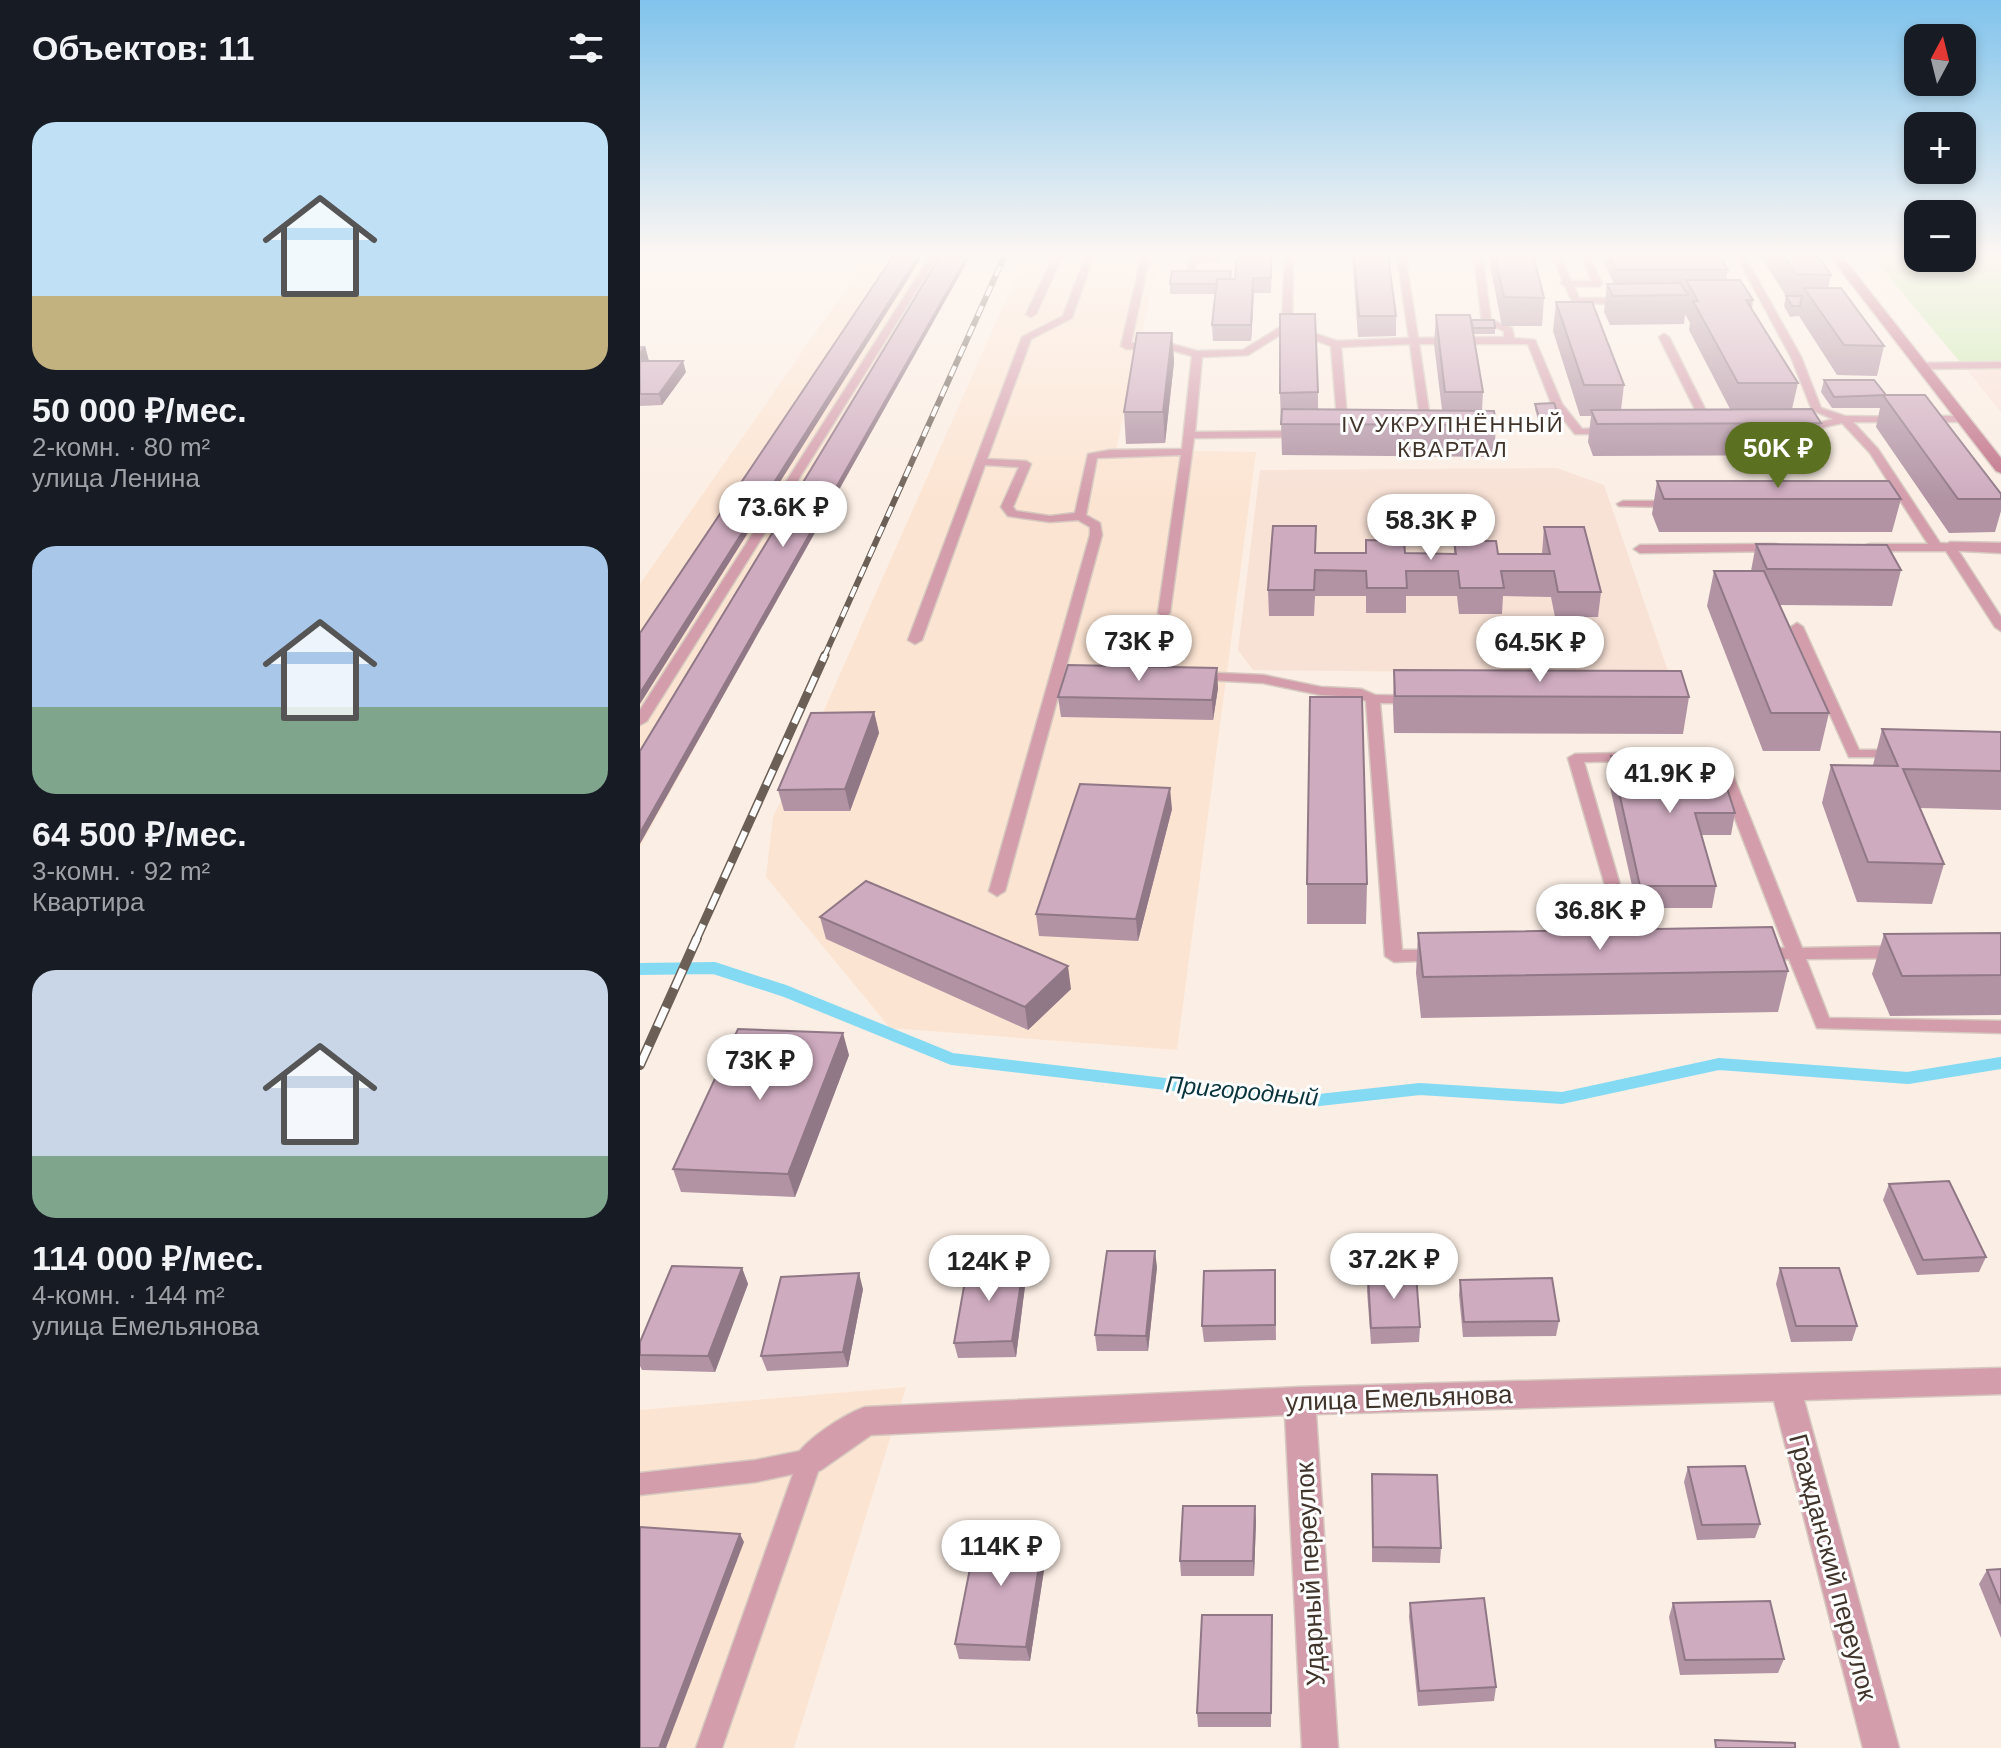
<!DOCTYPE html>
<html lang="ru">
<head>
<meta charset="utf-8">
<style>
	:root { --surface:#171b24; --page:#20242c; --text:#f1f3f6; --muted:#9ea1a6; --accent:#5b7121 }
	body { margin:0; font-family:Arial,sans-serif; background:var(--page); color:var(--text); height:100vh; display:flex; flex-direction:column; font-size:30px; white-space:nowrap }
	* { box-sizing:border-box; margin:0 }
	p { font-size:26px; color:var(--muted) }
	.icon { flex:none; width:44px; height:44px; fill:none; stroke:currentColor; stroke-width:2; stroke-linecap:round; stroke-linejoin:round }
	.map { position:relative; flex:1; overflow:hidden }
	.details { display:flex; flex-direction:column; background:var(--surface); width:640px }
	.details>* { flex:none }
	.needle { width:52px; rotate:7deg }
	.tools { position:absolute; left:1264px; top:24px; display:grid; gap:16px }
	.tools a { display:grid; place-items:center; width:72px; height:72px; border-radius:16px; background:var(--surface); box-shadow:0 4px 12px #0003; font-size:40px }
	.price { position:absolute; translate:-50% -68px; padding:0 18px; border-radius:28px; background:#fff; color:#222; font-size:26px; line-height:52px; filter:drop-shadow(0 2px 4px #0008) }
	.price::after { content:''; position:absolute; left:50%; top:48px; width:24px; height:18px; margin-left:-12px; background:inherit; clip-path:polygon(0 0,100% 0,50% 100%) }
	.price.active { background:var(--accent); color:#fff }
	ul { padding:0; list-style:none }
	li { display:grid; align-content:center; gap:16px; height:424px; padding:0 32px }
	li span { display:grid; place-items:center; height:248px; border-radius:24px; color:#555 }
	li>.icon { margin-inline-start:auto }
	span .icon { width:144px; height:144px; fill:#fffc; stroke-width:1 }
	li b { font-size:34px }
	h2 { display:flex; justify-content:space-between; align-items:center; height:96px; padding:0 32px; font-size:34px }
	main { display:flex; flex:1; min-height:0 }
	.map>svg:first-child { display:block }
	.built { fill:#fce4d2 }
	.education { fill:#f8e1d5 }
	.medical { fill:#fae0d9 }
	.green { fill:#c7ebaf }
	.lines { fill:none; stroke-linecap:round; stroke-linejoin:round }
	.stream { stroke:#85daf3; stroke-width:12 }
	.service-casing { stroke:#d6c9bf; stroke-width:3 }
	.minor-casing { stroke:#d6c9bf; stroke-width:3 }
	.secondary-casing { stroke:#d6c9bf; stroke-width:3 }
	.service { fill:#d49dac; fill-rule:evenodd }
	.minor { fill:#d49dac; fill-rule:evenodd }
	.secondary { fill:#c1738a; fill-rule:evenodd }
	.rail-far2-casing { stroke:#6c5f56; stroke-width:6 }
	.rail-far1-casing { stroke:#6c5f56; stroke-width:9 }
	.rail-casing { stroke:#6c5f56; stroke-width:10 }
	.rail-far2 { stroke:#fefefe; stroke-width:4; stroke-dasharray:11; stroke-linecap:butt }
	.rail-far1 { stroke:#fefefe; stroke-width:6; stroke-dasharray:17; stroke-linecap:butt }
	.rail { stroke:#fefefe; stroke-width:7; stroke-dasharray:21; stroke-linecap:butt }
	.wall { fill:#b193a4 }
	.shaded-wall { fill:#907886 }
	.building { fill:#ceabbf; stroke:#907886; stroke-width:2 }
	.labels { text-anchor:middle; stroke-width:6; stroke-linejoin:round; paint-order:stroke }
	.far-quarter-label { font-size:22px; letter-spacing:2px; fill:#41342b; stroke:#fefefe }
	.water-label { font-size:24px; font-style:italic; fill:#09333d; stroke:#fefefe }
	.near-street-label { font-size:26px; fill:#41342b; stroke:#fefefe }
</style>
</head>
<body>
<main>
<section class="details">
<h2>Объектов: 11<svg class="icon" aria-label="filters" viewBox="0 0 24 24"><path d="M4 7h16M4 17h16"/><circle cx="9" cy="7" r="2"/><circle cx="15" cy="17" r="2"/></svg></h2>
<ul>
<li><span style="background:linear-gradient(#bfe0f5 70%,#c2b280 0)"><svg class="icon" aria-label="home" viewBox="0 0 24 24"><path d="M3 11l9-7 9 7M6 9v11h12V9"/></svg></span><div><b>50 000 ₽/мес.</b><p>2-комн. · 80 m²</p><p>улица Ленина</p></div></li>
<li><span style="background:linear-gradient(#a9c7e8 65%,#7fa58c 0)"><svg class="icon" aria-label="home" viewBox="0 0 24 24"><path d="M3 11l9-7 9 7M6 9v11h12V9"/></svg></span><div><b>64 500 ₽/мес.</b><p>3-комн. · 92 m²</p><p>Квартира</p></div></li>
<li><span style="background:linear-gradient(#c9d6e8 75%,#7fa58c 0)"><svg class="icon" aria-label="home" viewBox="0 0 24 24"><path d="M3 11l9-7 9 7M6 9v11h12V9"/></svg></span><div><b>114 000 ₽/мес.</b><p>4-комн. · 144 m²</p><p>улица Емельянова</p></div></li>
</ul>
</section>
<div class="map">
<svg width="1361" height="1748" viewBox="0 0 1361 1748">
	<rect width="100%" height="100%" fill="#fbeee4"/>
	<g class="built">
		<polygon points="327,255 0,847 0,584 229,256"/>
		<polygon points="458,255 519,255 476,450 616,452 537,1050 250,1028 126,877 133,817 173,735 379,270 432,270"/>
		<polygon points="266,1387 154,1748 0,1748 0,1410"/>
	</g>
	<polygon class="education" points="917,468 964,485 1029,674 613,670 598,650 620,470"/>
	<polygon class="medical" points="1327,370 1361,370 1361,412"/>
	<polygon class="green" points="1231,255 1322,258 1322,255 1361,255 1361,361 1320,362"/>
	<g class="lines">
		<polyline class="stream" points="0,969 74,968 145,991 312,1059 670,1101 780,1089 922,1098 1079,1064 1268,1078 1361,1063"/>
		<defs>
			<g id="service">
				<polygon points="291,255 299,255 7,721 0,725 0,710"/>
				<polygon points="392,255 444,255 421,259 396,314 391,317 386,314 412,260"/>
				<polygon points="446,255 454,255 432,318 391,339 347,459 386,461 391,464 373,507 376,511 410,516 435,513 448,454 470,450 542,449 552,356 528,349 486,349 481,346 502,255 510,255 491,343 528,343 557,351 603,350 642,326 645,255 653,255 652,326 697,341 769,338 757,255 765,255 778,338 864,337 864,331 842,321 834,255 842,255 851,320 872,328 874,338 895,340 922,404 942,429 968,428 973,431 968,434 935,434 912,405 888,344 779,344 792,432 787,435 782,432 770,344 701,347 708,430 703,433 698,430 691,346 648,330 608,355 562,357 555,432 662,431 667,434 662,437 554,438 530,613 524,617 518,613 541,455 457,458 446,515 460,523 462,535 365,891 357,896 349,891 450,535 450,527 438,520 410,522 368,516 361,507 379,467 345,465 282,640 275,644 268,640 382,337 423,316"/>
				<polygon points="580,255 579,261 557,262 554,274 547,272 550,257"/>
				<polygon points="912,255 920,255 931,281 952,281 941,256 949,256 962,284 958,287 934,286 939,298 984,298 988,301 984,304 933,303 925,286 921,283 923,281"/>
				<polygon points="1096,255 1104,255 1161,357 1181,408 1205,416 1263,417 1263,421 1259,422 1213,422 1238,449 1300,543 1314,544 1361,617 1361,631 1355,627 1306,551 1226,551 1226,545 1230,544 1288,544 1230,453 1202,423 1159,433 1154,430 1193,419 1172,410 1151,357"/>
				<polygon points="1024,334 1029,337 1075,429 1074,431 1065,429 1019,337"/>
				<polygon points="1361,362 1361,368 1281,369 1276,366 1281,363"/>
				<polygon points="1282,416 1323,416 1328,419 1323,422 1278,421 1278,417"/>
				<polygon points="983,501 1033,501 1039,504 1033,507 979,506 977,504"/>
				<polygon points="1135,544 1139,545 1139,551 1000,553 994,549 1000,545"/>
				<polygon points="1157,623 1163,627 1219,750 1255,750 1262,754 1260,757 1209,757 1151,627"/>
				<polygon points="556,672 623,675 681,687 721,689 735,695 779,696 781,699 779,702 774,703 740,703 762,950 795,950 804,956 801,960 754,962 745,956 726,701 718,697 681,695 623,683 551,679 549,676"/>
				<polygon points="1078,751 1085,755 1162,948 1259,946 1267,952 1259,958 1166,959 1189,1018 1361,1021 1361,1033 1177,1028 1149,959 1123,960 1115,954 1123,948 1145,948 1072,759 944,762 999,950 991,956 985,954 928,758 935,754"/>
				<polygon points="170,1449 178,1452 182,1460 82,1748 56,1748 153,1474 116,1482 0,1495 0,1473 116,1460"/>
			</g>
			<g id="minor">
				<polygon points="1310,542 1361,543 1361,553 1304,550 1302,547"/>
				<path d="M1361 1368V1394L1164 1400 1259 1748H1223L1134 1401 676 1414 698 1748H662L645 1415 231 1435 181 1470 170 1475 159 1470 154 1460C162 1441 205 1414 225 1407L660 1387Z"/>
			</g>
			<polygon id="secondary" points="1189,255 1201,255 1361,458 1361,473 1356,471"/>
		</defs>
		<use href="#service" class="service-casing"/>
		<use href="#minor" class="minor-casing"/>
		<use href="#secondary" class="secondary-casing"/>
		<use href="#service" class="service"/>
		<use href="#minor" class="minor"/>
		<use href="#secondary" class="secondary"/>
		<defs>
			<polyline id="rail-far2" points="184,657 365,255"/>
			<polyline id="rail-far1" points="56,940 185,655"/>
			<polyline id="rail" points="0,1065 57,938"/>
		</defs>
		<use href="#rail-far2" class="rail-far2-casing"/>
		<use href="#rail-far1" class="rail-far1-casing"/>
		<use href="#rail" class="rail-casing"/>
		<use href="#rail-far2" class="rail-far2"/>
		<use href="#rail-far1" class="rail-far1"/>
		<use href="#rail" class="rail"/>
	</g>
	<g class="wall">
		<polygon points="597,255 632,255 631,293 614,293 611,341 573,341 572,325 576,294 530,294 530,284 591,271 591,279 595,279"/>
		<polygon points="712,255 748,255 756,316 756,336 718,337"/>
		<polygon points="848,255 893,255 904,298 902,326 862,326"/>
		<polygon points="964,255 1080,255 1079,260 1088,270 1086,280 1113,300 1112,309 1158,383 1152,409 1181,423 1174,455 953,456 948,442 951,416 940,416 913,331 916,302 984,385 981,410 1090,409 1049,330 1050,323 1045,314 1044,324 970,325 964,312 967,284 974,284 963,261"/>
		<polygon points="1120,255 1177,255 1191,275 1188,288 1244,346 1237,376 1197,375 1159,316 1150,317 1144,306 1146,296"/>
		<polygon points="1280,258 1319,258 1318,260 1285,261"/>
		<polygon points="796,315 831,320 855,328 855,334 834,334 843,392 842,411 856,425 854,457 642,455 640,393 678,392 678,410 802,410 794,344"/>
		<polygon points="532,333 534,362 525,443 486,444 484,412"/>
		<polygon points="0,346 5,346 9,361 46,372 22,405 0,406"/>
		<polygon points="1184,380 1246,395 1361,494 1361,511 1355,532 1309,533 1236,427 1240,408 1192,408 1181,392"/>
		<polygon points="895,404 920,420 919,426 900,426 895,409"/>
		<polygon points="1017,481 1261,499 1252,532 1019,532 1012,514"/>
		<polygon points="904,527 961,592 958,617 915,617 911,597 863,596 862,614 819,614 817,596 766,596 766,613 726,613 726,596 675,596 674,616 629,616 628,590 676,553 814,554 814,541 858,554 902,554"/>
		<polygon points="1116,544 1261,570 1252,606 1139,605 1189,713 1180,751 1123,751 1067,606 1074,571 1111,571"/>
		<polygon points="754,670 1049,697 1043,734 754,733 753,707"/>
		<polygon points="578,688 573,720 421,717 418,697"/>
		<polygon points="234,712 239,733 210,811 144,811 138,790"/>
		<polygon points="1242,729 1361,732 1361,810 1280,808 1304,864 1292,904 1217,902 1182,803 1191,765 1233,765"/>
		<polygon points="971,756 1095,813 1091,835 1061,835 1076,886 1072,908 997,908 968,778"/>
		<polygon points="532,809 498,941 399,936 396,914"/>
		<polygon points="667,884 727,884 726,924 667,924"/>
		<polygon points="180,917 431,989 388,1030 186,939"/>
		<polygon points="778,933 1148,971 1138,1012 781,1018 776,973"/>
		<polygon points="1361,933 1361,1015 1250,1016 1232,974 1244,934"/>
		<polygon points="209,1055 155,1197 41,1192 33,1169"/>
		<polygon points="1249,1184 1346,1257 1339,1272 1277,1275 1243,1200"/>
		<polygon points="384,1263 386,1278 376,1357 318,1358 314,1343"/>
		<polygon points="517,1267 508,1351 457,1351 455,1335"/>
		<polygon points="102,1268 108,1284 75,1372 2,1370 0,1366 0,1342"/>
		<polygon points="1140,1268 1217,1326 1212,1341 1151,1342 1136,1284"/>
		<polygon points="635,1270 636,1340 564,1342 562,1326"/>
		<polygon points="728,1276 780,1327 779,1342 731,1344 727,1291"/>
		<polygon points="820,1280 919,1321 916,1336 823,1337 819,1295"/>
		<polygon points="223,1289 208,1367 127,1371 121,1356"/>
		<polygon points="1048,1467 1120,1524 1115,1538 1057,1540 1044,1482"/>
		<polygon points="732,1474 801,1548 800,1563 732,1562"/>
		<polygon points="616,1521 614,1576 541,1576 540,1561"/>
		<polygon points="405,1529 408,1544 390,1661 319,1659 315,1644"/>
		<polygon points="1361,1569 1361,1638 1339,1584 1347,1570"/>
		<polygon points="770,1603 856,1687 854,1701 778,1706 769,1617"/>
		<polygon points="1033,1603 1144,1659 1138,1673 1040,1675 1029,1617"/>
		<polygon points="632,1615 631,1727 558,1727 557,1713"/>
	</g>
	<g class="shaded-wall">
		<polygon points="279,255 280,260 0,704 0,693"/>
		<polygon points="328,255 331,255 0,844 0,833"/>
		<polygon points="613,278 614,293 611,341 611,325"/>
		<polygon points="532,333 534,362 525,443 523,412"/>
		<polygon points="5,346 9,362 0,374 0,352"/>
		<polygon points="43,361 46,372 22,405 19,394"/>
		<polygon points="577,668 578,688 573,720 572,700"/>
		<polygon points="234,712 239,733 210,811 205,789"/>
		<polygon points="530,788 532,809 498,941 496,919"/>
		<polygon points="428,966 431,989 388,1030 385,1007"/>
		<polygon points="203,1033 209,1055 155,1197 148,1174"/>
		<polygon points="515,1251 517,1267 508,1351 506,1336"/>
		<polygon points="384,1263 386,1278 376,1357 372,1341"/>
		<polygon points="102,1268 108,1284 75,1372 68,1356"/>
		<polygon points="219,1273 223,1289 208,1367 203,1352"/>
		<polygon points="615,1506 616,1521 614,1576 613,1561"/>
		<polygon points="405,1529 408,1544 390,1661 386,1647"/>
		<polygon points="100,1534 104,1542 26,1748 19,1748"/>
	</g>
	<g class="building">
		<polygon points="254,255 279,255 0,693 0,633"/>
		<polygon points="301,255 328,255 0,833 0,751"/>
		<polygon points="597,255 631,255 631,278 613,278 611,325 572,325 577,279 595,279"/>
		<polygon points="714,255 748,255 756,316 719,316"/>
		<polygon points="855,255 893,255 904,298 864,297"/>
		<polygon points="969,255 1080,255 1078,260 1083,261 1088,270 976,270"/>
		<polygon points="1143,255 1177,255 1191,275 1156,274"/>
		<polygon points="532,271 591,271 590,279 577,279 577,284 530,284"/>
		<polygon points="1046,280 1100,280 1113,300 1106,300 1158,383 1098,383 1053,301 1058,301"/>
		<polygon points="1040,283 1048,295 973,296 967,284"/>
		<polygon points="1164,288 1201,288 1244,346 1204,345"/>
		<polygon points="1146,296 1162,296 1160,306 1152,306"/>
		<polygon points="916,302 952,302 984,385 944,385"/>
		<polygon points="640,314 675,314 678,392 640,393"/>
		<polygon points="796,315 830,315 843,392 805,392"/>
		<polygon points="831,320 854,320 855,328 833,328"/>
		<polygon points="497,333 532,333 523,412 484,412"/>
		<polygon points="1,361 43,361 19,394 0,394 0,363"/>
		<polygon points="1184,380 1234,380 1246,395 1194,397"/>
		<polygon points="1243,395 1285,395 1361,494 1361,499 1318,499"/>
		<polygon points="914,403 920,420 900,420 895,404"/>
		<polygon points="642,409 854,411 856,425 641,424"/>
		<polygon points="1172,409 1181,423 957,424 951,410"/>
		<polygon points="1017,481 1249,481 1261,499 1024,499"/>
		<polygon points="633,526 676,526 675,553 726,553 726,540 764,541 765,553 816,554 814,541 856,541 858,554 910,554 904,527 944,527 961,592 918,592 914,571 861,571 864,588 820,588 818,571 766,571 767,588 727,588 726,571 675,570 674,590 628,590"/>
		<polygon points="1116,544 1247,545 1261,570 1127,569"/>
		<polygon points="1074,571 1124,571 1189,713 1131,713"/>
		<polygon points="428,665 577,668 572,700 418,697"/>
		<polygon points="754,670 1041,671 1049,697 755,696"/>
		<polygon points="670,697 722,697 727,884 667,884"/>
		<polygon points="234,712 205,789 138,790 171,713"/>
		<polygon points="1242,729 1361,732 1361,771 1263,769 1304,864 1228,862 1191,765 1258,766"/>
		<polygon points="971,756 1077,757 1095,813 1055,813 1076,886 1000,886"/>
		<polygon points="440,784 530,788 496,919 396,914"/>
		<polygon points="226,881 428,966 385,1007 180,917"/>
		<polygon points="1132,927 1148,971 783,977 778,933"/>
		<polygon points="1361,933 1361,975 1262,976 1244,934"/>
		<polygon points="98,1029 203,1033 148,1174 33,1169"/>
		<polygon points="1309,1181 1346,1257 1283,1260 1249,1184"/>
		<polygon points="467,1251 515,1251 506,1336 455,1335"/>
		<polygon points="384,1263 372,1341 314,1343 328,1264"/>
		<polygon points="32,1266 102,1268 68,1356 0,1355 0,1342"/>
		<polygon points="1140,1268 1199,1268 1217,1326 1156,1326"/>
		<polygon points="635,1270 635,1325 562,1326 564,1271"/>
		<polygon points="219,1273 203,1352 121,1356 141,1277"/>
		<polygon points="776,1274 780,1327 731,1328 728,1276"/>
		<polygon points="912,1278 919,1321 824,1322 820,1280"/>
		<polygon points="1105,1466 1120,1524 1062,1525 1048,1467"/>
		<polygon points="732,1474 797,1475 801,1548 733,1547"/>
		<polygon points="543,1506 615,1506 613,1561 540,1561"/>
		<polygon points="0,1527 100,1534 19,1748 0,1748"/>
		<polygon points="338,1528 405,1529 386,1647 315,1644"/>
		<polygon points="1361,1569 1361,1604 1347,1570"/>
		<polygon points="844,1598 856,1687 779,1691 770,1603"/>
		<polygon points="1130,1601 1144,1659 1045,1660 1033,1603"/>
		<polygon points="562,1615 632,1615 631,1713 557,1713"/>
		<polygon points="1075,1740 1155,1743 1155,1748 1076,1748"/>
	</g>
	<linearGradient id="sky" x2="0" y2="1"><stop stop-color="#80c3ec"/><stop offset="0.51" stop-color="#fdf7f3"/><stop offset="1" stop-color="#fdf7f3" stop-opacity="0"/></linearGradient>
	<rect width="1361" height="500" fill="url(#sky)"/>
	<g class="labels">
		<g class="far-quarter-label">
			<text x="813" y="432">IV УКРУПНЁННЫЙ<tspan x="813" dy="25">КВАРТАЛ</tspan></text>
		</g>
		<g class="water-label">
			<text transform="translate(602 1091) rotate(5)" y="8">Пригородный</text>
		</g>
		<g class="near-street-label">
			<text transform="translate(759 1398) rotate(-2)" y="9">улица Емельянова</text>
			<text transform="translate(1193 1567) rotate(75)" y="9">Гражданский переулок</text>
			<text transform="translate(670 1574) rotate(-93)" y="9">Ударный переулок</text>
		</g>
	</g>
</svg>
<div class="tools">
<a><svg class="needle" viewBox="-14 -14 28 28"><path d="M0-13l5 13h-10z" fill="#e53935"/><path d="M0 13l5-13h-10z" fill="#9ea1a6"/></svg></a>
<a>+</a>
<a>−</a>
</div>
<b class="price active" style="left:1138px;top:490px">50K ₽</b>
<b class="price" style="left:143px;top:549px">73.6K ₽</b>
<b class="price" style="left:791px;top:562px">58.3K ₽</b>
<b class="price" style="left:499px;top:683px">73K ₽</b>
<b class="price" style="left:900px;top:684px">64.5K ₽</b>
<b class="price" style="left:1030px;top:815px">41.9K ₽</b>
<b class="price" style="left:960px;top:952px">36.8K ₽</b>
<b class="price" style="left:120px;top:1102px">73K ₽</b>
<b class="price" style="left:754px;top:1301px">37.2K ₽</b>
<b class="price" style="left:349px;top:1303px">124K ₽</b>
<b class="price" style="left:361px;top:1588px">114K ₽</b>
</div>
</main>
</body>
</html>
